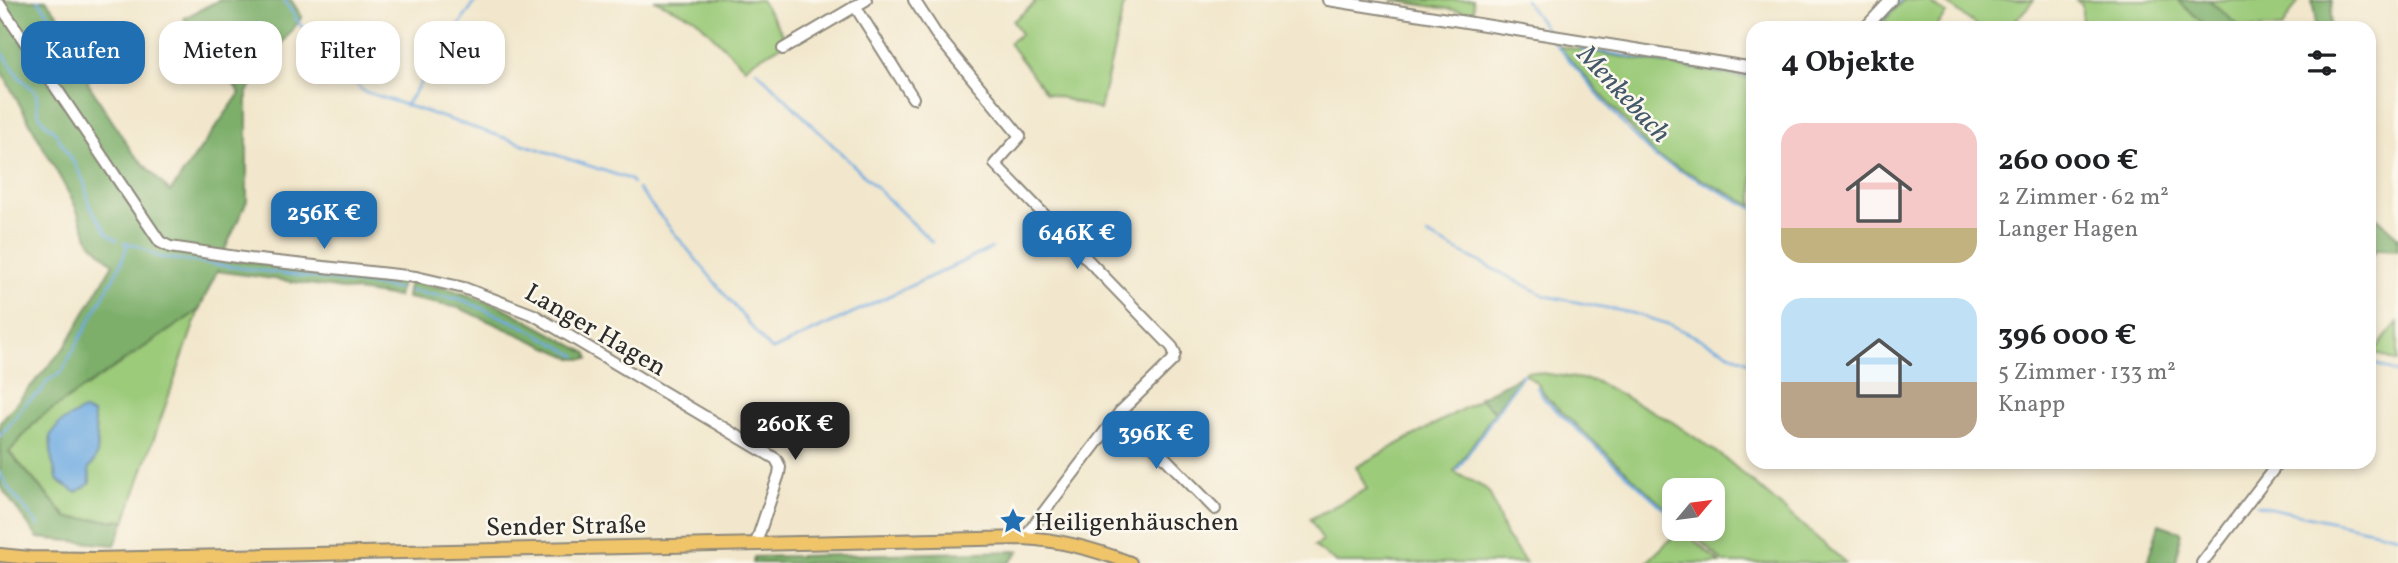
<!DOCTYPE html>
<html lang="de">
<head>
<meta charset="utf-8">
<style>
	:root { --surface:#fff; --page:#f6f6f6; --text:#202124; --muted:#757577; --accent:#1f6fb2 }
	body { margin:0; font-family:Vollkorn,serif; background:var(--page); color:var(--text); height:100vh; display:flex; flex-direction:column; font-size:26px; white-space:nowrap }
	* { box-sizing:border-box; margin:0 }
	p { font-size:23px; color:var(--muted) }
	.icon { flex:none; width:38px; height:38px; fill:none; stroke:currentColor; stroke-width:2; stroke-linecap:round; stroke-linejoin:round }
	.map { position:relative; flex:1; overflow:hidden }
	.drawer { position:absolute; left:1746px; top:21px; width:630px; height:448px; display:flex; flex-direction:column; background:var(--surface); border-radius:21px; box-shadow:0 4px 10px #0003 }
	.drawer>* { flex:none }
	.top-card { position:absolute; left:21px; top:21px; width:665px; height:63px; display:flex; gap:14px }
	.needle { width:46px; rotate:61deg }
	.fabs { position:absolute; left:1662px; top:478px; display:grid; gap:14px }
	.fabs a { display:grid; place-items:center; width:63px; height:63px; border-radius:14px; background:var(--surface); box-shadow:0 4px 10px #0003; font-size:35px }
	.price { position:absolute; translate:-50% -60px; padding:0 16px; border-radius:14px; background:var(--accent); color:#fff; font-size:23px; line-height:46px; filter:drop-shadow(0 2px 4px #0008) }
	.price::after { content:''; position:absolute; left:50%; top:42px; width:21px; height:16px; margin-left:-10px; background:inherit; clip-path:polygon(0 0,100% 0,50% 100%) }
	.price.active { background:#222; color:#fff }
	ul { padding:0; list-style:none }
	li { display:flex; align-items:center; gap:21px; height:175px; padding:0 35px }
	li span { display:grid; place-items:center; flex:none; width:196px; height:140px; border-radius:21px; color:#555 }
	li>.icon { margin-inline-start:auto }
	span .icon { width:84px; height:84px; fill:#fffc; stroke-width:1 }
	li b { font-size:30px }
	h2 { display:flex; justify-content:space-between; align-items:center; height:84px; padding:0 35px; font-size:30px }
	.chip { padding:0 24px; border-radius:21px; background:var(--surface); box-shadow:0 4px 10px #0003; font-size:24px; line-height:63px }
	.chip.active { background:var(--accent); color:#fff }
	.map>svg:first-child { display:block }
	.green { fill:#9ccb7a; stroke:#647b52; stroke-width:2; fill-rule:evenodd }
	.forest { fill:#7daf6a; stroke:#546d4a; stroke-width:2 }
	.water { fill:#70abe1; stroke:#4e6b86; stroke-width:2 }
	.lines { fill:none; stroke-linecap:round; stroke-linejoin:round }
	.stream { stroke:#70abe1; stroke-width:2.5 }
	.minor-casing { stroke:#8e897c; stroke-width:14 }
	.major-casing { stroke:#8e897c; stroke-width:16 }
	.minor { stroke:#fff; stroke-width:10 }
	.major { stroke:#f0c469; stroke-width:12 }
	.labels { text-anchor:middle; stroke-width:5; stroke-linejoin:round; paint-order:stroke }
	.street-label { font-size:26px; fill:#2b2b2b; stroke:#fbf7ec }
	.poi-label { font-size:26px; fill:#2b2b2b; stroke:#fbf7ec; text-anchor:start }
	.water-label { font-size:28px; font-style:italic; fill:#43586b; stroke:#fbf7ec }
</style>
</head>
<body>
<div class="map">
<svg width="2398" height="563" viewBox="0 0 2398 563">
	<rect width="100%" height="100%" fill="#fbf7ec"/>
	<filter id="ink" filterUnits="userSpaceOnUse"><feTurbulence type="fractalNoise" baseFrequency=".0143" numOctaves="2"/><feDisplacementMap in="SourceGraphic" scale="14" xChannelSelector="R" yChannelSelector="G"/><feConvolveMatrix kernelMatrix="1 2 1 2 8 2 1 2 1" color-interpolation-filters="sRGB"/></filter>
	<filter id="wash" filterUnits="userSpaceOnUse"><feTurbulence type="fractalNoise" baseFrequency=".00686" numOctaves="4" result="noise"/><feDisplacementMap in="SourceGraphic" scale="28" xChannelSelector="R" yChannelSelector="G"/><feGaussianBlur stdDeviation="1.57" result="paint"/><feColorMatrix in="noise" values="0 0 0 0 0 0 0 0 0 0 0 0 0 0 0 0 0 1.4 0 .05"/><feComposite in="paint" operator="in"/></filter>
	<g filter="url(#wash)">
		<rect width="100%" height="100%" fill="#f2e7cc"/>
		<g class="green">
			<polygon points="654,0 761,0 788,42 755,60 745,68 695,18"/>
			<polygon points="1033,0 1125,0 1100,110 1046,93 1009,43 1021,34 1013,21 1035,3"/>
			<polygon points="1391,0 1473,0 1474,13"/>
			<polygon points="1903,0 1927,0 1946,14 1935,28 1877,28"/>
			<polygon points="1942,0 2034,0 2009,28 1980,28"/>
			<polygon points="2076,0 2177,0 2208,28 2079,28 2082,25 2082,5"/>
			<polygon points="2209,0 2299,0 2282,28 2241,28"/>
			<polygon points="1558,46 1753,79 1753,206 1656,156"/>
			<path d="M199 310 125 521 68 518 9 452 38 419ZM93 414C95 433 104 453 89 468L90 484 61 423Z"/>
			<polygon points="2398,322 2398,362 2373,352"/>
			<polygon points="1527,371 1595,381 1671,421 1726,459 1846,563 1724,563 1688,529 1713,528 1713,490 1675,490 1675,517 1547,398 1538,384 1525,374"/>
			<polygon points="1481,399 1495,411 1454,472 1485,488 1490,494 1506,536 1526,563 1337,563 1314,546 1323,541 1310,519 1367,489 1356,467"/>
			<polygon points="1682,528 1682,529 1720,563 1646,563"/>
		</g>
		<g class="forest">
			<polygon points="0,0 46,0 92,59 88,83 132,152 170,192 240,93 184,18 219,0 291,0 302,17 247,92 247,201 221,258 401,281 398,297 217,271 199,310 38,419 9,452 67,518 125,521 115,545 38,538 0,486 0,422 65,347 113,264 90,242 73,201 0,69"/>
			<polygon points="2177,0 2209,0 2241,28 2208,28"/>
			<polygon points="2312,0 2332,0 2330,28 2314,28 2315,18"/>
			<polygon points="2370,211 2398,237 2398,250 2377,249 2370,258"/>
			<polygon points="409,282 447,288 503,307 587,353 589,359 574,359 459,308 407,298"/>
			<polygon points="1522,375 1495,411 1479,398"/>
			<polygon points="2159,524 2181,532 2176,563 2147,563"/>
			<polygon points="1019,551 1009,563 753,563 754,557"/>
		</g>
		<path class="water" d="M83 410 93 414C95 433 104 453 89 468L90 484 76 492 58 481 52 461 50 436 60 423Z"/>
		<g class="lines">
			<g class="stream">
				<polyline points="38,0 81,55"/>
				<polyline points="284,0 301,26 363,91 629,179 633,183"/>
				<polyline points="1525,0 1548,32"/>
				<polyline points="1874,28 1900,0"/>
				<polyline points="1553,41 1630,132 1656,158 1754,209"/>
				<polyline points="1580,48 1754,77"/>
				<polyline points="0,49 19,77 36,92 38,112 43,121 54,131 74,163 85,184 89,205 108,234 117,240"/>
				<polyline points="756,70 932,242"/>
				<polyline points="406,105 476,0"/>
				<polyline points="638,189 769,348 773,350 992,248"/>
				<polyline points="1427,235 1546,296 1632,313 1671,325 1754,365"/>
				<polyline points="124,243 136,245 159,257 398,289"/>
				<polyline points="410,291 460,299 527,328 577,356"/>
				<polyline points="2370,362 2398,373"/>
				<polyline points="1537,387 1545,400 1675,519"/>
				<polyline points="0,436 28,401 41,392 47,381 61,373 120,266 128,244"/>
				<polyline points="1457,470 1523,374"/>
				<polyline points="0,473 9,489 39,526"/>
				<polyline points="2257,505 2398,536"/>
				<polyline points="1685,528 1685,529"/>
			</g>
		</g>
	</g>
	<g filter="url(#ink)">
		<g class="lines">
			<defs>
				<g id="minor">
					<polyline points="914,0 936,34 1020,136 995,164 1172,347 1175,353 1173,360 1120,412 1024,538"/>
					<polyline points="1328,0 1754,68"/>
					<polyline points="0,5 160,242 170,247 250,259 416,277 464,288 534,315 776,459 780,467 779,474 756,543"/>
					<polyline points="855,6 913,98"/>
					<polyline points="1865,28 1891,0"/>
					<polyline points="783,49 866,0"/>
					<polyline points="1120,412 1215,509"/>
					<polyline points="2202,563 2279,462"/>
				</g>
				<path id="major" d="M0 555 30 558 95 559 1024 538C1061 540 1094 549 1130 563"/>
			</defs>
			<use href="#minor" class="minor-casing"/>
			<use href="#major" class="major-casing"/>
			<use href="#minor" class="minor"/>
			<use href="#major" class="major"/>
		</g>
	</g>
	<defs>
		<symbol id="sight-bare" viewBox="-9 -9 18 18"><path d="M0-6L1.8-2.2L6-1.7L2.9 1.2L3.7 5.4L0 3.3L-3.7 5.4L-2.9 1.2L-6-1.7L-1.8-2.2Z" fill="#1f6fb2" stroke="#fbf7ec" stroke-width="2.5" paint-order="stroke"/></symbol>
	</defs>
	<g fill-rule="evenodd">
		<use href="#sight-bare" x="994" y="502" width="38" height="38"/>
	</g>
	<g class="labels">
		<g class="street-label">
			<text transform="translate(596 329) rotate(30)" y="9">Langer Hagen</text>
			<text transform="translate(566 525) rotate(-1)" y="9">Sender Straße</text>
		</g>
		<g class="poi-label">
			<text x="1034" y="530">Heiligenhäuschen</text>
		</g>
		<g class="water-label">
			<text transform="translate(1625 93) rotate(47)" y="10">Menkebach</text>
		</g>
	</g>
</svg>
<div class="fabs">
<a><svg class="needle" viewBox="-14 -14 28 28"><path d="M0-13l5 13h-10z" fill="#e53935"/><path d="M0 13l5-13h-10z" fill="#757577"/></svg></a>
</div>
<b class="price" style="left:324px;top:251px">256K €</b>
<b class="price" style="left:1077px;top:271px">646K €</b>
<b class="price active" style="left:795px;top:462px">260K €</b>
<b class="price" style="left:1156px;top:471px">396K €</b>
<div class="top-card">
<a class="chip active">Kaufen</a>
<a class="chip">Mieten</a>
<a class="chip">Filter</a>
<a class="chip">Neu</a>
</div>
<section class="drawer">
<h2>4 Objekte<svg class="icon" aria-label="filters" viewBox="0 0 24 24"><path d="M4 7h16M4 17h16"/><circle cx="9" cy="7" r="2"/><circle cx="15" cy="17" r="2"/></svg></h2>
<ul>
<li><span style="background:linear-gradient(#f6c9c9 75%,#c2b280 0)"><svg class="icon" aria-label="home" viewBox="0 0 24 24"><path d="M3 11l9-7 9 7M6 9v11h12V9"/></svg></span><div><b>260 000 €</b><p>2 Zimmer · 62 m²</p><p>Langer Hagen</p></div></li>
<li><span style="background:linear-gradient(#bfe0f5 60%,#b9a48a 0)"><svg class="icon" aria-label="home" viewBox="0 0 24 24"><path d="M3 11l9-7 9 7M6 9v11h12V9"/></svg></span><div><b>396 000 €</b><p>5 Zimmer · 133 m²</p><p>Knapp</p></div></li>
</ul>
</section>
</div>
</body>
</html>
